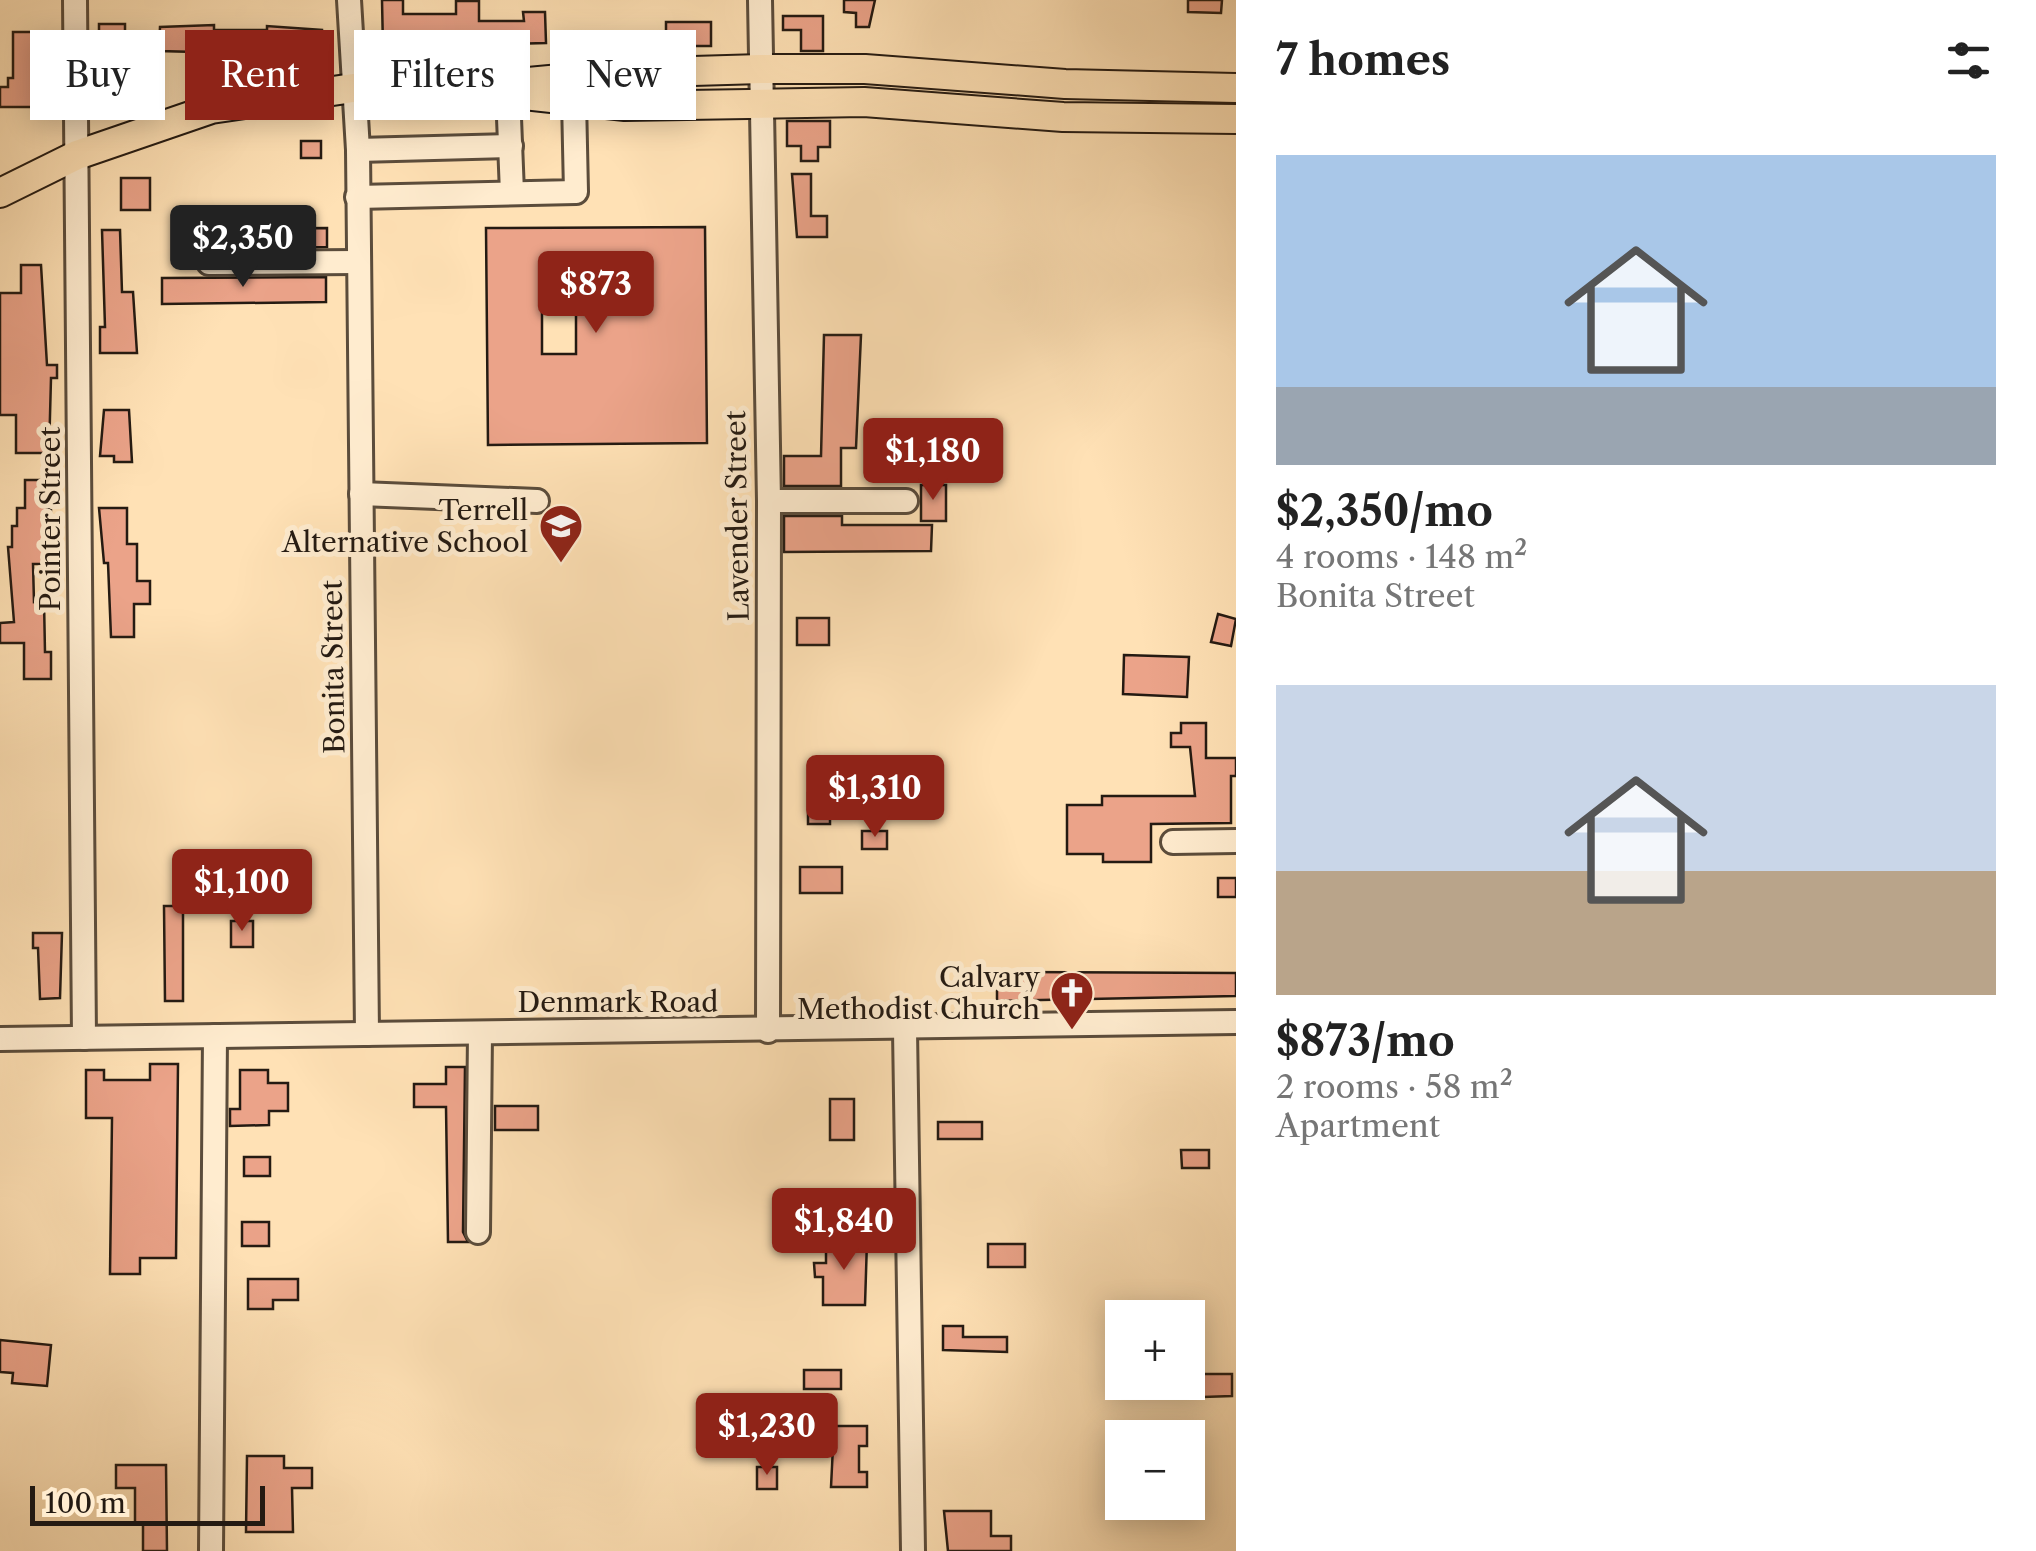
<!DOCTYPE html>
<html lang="en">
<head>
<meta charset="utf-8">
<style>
	:root { --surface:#fff; --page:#f6f6f6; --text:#222; --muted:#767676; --accent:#8f2418 }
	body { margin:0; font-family:"Libre Caslon Text",serif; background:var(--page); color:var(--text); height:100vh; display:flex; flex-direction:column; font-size:38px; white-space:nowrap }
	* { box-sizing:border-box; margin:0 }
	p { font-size:32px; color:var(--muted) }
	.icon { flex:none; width:55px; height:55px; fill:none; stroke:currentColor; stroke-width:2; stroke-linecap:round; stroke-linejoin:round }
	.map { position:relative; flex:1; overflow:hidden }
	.drawer { display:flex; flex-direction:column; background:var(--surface); width:800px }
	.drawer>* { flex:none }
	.banner { position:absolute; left:30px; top:30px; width:950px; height:90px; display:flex; gap:20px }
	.controls { position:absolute; left:1105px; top:1300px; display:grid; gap:20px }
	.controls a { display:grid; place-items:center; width:100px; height:100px; border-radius:0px; background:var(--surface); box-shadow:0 5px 25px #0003; font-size:50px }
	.scale { position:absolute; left:30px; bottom:25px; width:235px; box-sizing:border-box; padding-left:10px; border:5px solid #241a12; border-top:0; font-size:28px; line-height:35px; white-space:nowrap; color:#241a12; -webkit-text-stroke:8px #ffeccf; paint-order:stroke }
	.price { position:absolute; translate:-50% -85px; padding:0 22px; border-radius:10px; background:var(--accent); color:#fff; font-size:32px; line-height:65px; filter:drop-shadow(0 2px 5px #0008) }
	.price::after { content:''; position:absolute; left:50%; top:60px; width:30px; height:22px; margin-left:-15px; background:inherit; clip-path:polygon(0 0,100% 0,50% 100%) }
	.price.current { background:#222; color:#fff }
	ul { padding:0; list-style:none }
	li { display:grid; align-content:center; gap:20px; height:530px; padding:0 40px }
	li span { display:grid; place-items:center; height:310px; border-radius:0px; color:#555 }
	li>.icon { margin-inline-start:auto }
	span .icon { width:180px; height:180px; fill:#fffc; stroke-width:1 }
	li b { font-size:42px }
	h2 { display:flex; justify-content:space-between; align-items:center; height:120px; padding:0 40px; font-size:42px }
	.chip { padding:0 35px; border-radius:0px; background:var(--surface); box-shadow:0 5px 25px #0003; font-size:35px; line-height:90px }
	.chip.current { background:var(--accent); color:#fff }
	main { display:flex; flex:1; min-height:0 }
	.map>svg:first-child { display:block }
	.building { fill:#eba389; stroke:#241a12; stroke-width:2.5; fill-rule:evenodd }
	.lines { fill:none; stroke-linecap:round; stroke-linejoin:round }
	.minor-casing { stroke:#5b4c3b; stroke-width:28 }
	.major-casing { stroke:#241a12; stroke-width:32 }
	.minor { stroke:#ffeccf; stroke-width:22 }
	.major { stroke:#ffe1b5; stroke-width:28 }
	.labels { text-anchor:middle; stroke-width:10; stroke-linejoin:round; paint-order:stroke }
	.poi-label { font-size:28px; fill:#241a12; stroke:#ffeccf; text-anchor:end }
	.street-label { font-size:28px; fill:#241a12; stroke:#ffeccf }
</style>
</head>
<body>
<main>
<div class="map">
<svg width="1236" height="1551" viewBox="0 0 1236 1551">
	<rect width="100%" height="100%" fill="#ffe1b5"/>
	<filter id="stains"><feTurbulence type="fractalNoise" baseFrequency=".002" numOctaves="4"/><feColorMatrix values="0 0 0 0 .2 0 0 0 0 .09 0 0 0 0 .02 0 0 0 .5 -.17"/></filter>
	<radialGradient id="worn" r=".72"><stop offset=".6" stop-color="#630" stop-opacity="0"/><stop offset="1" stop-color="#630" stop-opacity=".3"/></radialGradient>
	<g class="building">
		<polygon points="382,0 403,0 403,14 456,14 456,1 479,1 479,21 524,21 523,12 545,12 546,43 383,47"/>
		<polygon points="844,0 875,0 869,27 856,27 856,13 844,12"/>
		<polygon points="1188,0 1222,0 1221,13 1188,12"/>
		<polygon points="783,16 823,16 823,51 801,51 801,30 783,30"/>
		<polygon points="666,22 711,22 711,46 674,46 674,37 666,37"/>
		<rect x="99" y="24" width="26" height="13"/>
		<polygon points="214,25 214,30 267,30 267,26 322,30 322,56 287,56 287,62 196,63 196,52 159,51 160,27"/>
		<polygon points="13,32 34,32 35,107 0,107 0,87 8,87 8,78 13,78"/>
		<rect x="100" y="85" width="18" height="20"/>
		<polygon points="787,121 830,121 830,147 818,147 818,161 801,161 801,146 787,146"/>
		<rect x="301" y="141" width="20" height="17"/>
		<polygon points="792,174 811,174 811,216 827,216 827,237 797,237"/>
		<rect x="121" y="178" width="29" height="32"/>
		<path d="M705 227 707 443 488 445 486 228ZM542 281H576V354H542Z"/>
		<polygon points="327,228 327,247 209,248 186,255 186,229"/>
		<polygon points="102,230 120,230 122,292 133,292 137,353 100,353 100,327 105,327"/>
		<polygon points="21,265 41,265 47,365 57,365 57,378 51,378 49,453 16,453 16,415 0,415 0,293 21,293"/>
		<polygon points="326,277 326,302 162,304 162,278"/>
		<polygon points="824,335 861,335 856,448 841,448 841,486 784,486 784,456 821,456"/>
		<polygon points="104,410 129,410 132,462 114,462 114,456 100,456"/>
		<polygon points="25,480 47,480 47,508 51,508 50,564 33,564 34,602 44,601 45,652 51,652 51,679 24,679 24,643 0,643 0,623 14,622 8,547 12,547 12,526 17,526 17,508 25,508"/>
		<rect x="921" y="485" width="25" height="36"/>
		<polygon points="99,508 127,508 127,544 137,544 137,581 150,581 150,604 134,604 134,637 111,637 108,563 104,563"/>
		<polygon points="784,516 842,516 842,525 932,525 931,551 784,552"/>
		<polygon points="1218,614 1236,619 1231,646 1211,642"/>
		<rect x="797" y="618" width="32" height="27"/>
		<polygon points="1124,655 1189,657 1187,697 1123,694"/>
		<polygon points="1181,723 1206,723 1206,758 1236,758 1236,776 1231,776 1231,823 1151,824 1151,862 1103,862 1103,854 1067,854 1067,805 1102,805 1102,796 1195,796 1190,747 1171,747 1171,733 1181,733"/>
		<rect x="808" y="793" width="22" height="31"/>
		<rect x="862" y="831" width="25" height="18"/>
		<rect x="800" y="867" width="42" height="26"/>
		<rect x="1218" y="878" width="18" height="19"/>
		<polygon points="164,906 183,906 183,1001 165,1001"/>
		<rect x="231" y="921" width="22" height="26"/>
		<polygon points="33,933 62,933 60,998 40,999 38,948 33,948"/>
		<polygon points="997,972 1236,973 1236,996 997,1001"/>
		<polygon points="150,1064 178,1064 176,1258 140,1258 140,1274 110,1274 112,1118 86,1118 86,1070 104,1070 104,1080 150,1080"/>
		<polygon points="446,1067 465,1067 463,1232 468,1242 448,1242 446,1107 414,1107 414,1084 446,1084"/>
		<polygon points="240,1070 268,1070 268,1083 288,1083 288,1111 269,1111 269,1125 230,1126 230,1109 240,1109"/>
		<rect x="830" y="1099" width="24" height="41"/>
		<rect x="495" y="1106" width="43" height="24"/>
		<rect x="938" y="1122" width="44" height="17"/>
		<polygon points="1181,1150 1209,1150 1209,1168 1182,1168"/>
		<rect x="244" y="1157" width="26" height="19"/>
		<rect x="834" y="1193" width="27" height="23"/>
		<rect x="242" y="1222" width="27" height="24"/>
		<polygon points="826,1241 867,1241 865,1305 823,1305 823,1277 815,1277 814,1263 826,1263"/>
		<rect x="988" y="1244" width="37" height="23"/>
		<polygon points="248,1279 298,1279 298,1300 273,1300 273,1309 248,1309"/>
		<polygon points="943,1326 963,1326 963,1337 1007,1337 1007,1352 943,1350"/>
		<polygon points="0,1340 51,1345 47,1386 12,1383 13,1373 0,1372"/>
		<rect x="804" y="1370" width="37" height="19"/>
		<polygon points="1203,1374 1232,1374 1232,1396 1203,1397"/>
		<polygon points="834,1426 867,1426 867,1446 859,1446 859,1472 867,1472 867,1487 831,1487"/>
		<polygon points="247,1456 284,1456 284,1468 312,1468 312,1488 292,1488 293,1532 246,1532"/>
		<polygon points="116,1465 166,1465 167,1551 143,1551 143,1524 135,1524 135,1488 116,1488"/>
		<rect x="757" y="1467" width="20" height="22"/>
		<polygon points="944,1511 991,1511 991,1536 1011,1536 1011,1551 948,1551"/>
	</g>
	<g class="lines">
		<defs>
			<g id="minor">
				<polyline points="75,0 84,1038"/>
				<polyline points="349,0 358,150 367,1034"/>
				<polyline points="760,0 769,501 768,1031"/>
				<polyline points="508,93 512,193"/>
				<polyline points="358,150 511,146"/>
				<polyline points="357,197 576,192 574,100"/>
				<polyline points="209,263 357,262"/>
				<polyline points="361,494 537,501"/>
				<polyline points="769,501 906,501"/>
				<polyline points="1173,842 1236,841"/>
				<polyline points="905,1030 913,1551"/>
				<polyline points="0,1039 1236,1022"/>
				<polyline points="478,1232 480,1033"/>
				<polyline points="211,1551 215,1036"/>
			</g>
			<g id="major">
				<polyline points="524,95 625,106 864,102 1063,117 1236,119"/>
				<polyline points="0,193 77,155 211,109 353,88 462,88 625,73 761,69 865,69 1065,84 1236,88"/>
			</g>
		</defs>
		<use href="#minor" class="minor-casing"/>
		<use href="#major" class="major-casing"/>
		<use href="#minor" class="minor"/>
		<use href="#major" class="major"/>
	</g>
	<defs>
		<symbol id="school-pin" viewBox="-11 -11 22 30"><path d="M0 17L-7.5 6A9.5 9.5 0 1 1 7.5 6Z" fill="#8f2418" stroke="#ffeccf"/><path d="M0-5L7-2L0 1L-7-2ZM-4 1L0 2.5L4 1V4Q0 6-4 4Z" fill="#fff"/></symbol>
		<symbol id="church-pin" viewBox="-11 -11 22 30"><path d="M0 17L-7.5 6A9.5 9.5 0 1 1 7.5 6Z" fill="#8f2418" stroke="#ffeccf"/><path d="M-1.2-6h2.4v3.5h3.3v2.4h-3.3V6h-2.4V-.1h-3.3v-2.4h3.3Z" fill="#fff"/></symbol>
	</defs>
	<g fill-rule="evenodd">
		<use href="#school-pin" x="536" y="501" width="50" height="68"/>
		<use href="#church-pin" x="1047" y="968" width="50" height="68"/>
	</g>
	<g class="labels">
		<g class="poi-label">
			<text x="528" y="520">Terrell<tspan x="528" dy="32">Alternative School</tspan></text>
			<text x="1040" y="987">Calvary<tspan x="1040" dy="32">Methodist Church</tspan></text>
		</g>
		<g class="street-label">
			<text transform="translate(737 516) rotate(-91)" y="10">Lavender Street</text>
			<text transform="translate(50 519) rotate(-90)" y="10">Pointer Street</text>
			<text transform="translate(333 667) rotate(-91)" y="10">Bonita Street</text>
			<text x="618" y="1012">Denmark Road</text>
		</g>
	</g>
	<rect width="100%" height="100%" filter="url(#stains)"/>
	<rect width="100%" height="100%" fill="url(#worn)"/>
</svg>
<div class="controls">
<a>+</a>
<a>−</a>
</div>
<div class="scale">100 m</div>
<b class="price current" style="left:243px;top:290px">$2,350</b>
<b class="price" style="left:596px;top:336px">$873</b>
<b class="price" style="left:933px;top:503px">$1,180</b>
<b class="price" style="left:875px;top:840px">$1,310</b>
<b class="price" style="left:242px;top:934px">$1,100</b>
<b class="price" style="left:844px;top:1273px">$1,840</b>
<b class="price" style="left:767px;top:1478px">$1,230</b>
<div class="banner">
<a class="chip">Buy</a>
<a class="chip current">Rent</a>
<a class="chip">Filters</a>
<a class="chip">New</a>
</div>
</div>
<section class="drawer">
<h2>7 homes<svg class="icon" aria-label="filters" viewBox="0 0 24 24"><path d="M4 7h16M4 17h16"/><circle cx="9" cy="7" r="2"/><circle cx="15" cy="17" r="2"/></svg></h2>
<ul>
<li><span style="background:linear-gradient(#a9c7e8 75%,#9aa5b1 0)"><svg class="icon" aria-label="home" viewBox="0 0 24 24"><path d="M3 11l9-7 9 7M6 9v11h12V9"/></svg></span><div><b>$2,350/mo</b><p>4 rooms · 148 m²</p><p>Bonita Street</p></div></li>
<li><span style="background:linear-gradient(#c9d6e8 60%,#b9a48a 0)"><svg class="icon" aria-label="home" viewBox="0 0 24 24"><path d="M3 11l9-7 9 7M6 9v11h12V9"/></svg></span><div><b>$873/mo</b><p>2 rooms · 58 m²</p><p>Apartment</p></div></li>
</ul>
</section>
</main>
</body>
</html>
